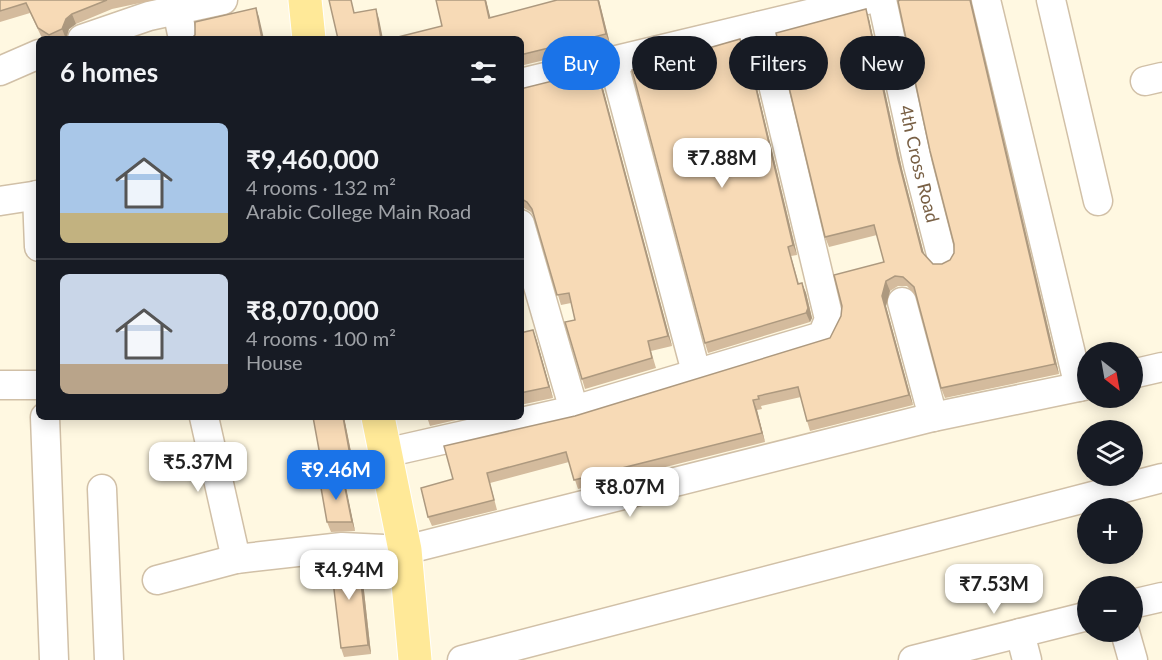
<!DOCTYPE html>
<html lang="en">
<head>
<meta charset="utf-8">
<style>
	:root { --surface:#171b24; --page:#242831; --text:#f1f3f6; --muted:#9ea1a6; --line:#363941; --accent:#1a73e8 }
	body { margin:0; font-family:Lato,sans-serif; background:var(--page); color:var(--text); height:100vh; display:flex; flex-direction:column; font-size:22px; white-space:nowrap }
	* { box-sizing:border-box; margin:0 }
	p { font-size:20px; color:var(--muted) }
	.icon { flex:none; width:33px; height:33px; fill:none; stroke:currentColor; stroke-width:2; stroke-linecap:round; stroke-linejoin:round }
	.map { position:relative; flex:1; overflow:hidden }
	.side { position:absolute; left:36px; top:36px; width:488px; height:384px; display:flex; flex-direction:column; background:var(--surface); border-radius:9px; box-shadow:0 3px 15px #0003 }
	.side>* { flex:none }
	.banner { position:absolute; left:542px; top:36px; width:530px; height:54px; display:flex; gap:12px }
	.needle { width:39px; rotate:149deg }
	.controls { position:absolute; left:1077px; top:342px; display:grid; gap:12px }
	.controls a { display:grid; place-items:center; width:66px; height:66px; border-radius:50%; background:var(--surface); box-shadow:0 3px 15px #0003; font-size:30px }
	.price { position:absolute; translate:-50% -51px; padding:0 14px; border-radius:12px; background:#fff; color:#222; font-size:20px; line-height:39px; filter:drop-shadow(0 2px 3px #0008) }
	.price::after { content:''; position:absolute; left:50%; top:36px; width:18px; height:14px; margin-left:-9px; background:inherit; clip-path:polygon(0 0,100% 0,50% 100%) }
	.price.current { background:var(--accent); color:#fff }
	ul { padding:0; list-style:none }
	li { display:flex; align-items:center; gap:18px; height:150px; padding:0 24px }
	li+li { border-top:2px solid var(--line) }
	li span { display:grid; place-items:center; flex:none; width:168px; height:120px; border-radius:9px; color:#555 }
	li>.icon { margin-inline-start:auto }
	span .icon { width:72px; height:72px; fill:#fffc; stroke-width:1 }
	li b { font-size:26px }
	h2 { display:flex; justify-content:space-between; align-items:center; height:72px; padding:0 24px; font-size:26px }
	.chip { padding:0 21px; border-radius:27px; background:var(--surface); box-shadow:0 3px 15px #0003; font-size:21px; line-height:54px }
	.chip.current { background:var(--accent); color:#fff }
	.map>svg:first-child { display:block }
	.lines { fill:none; stroke-linecap:round; stroke-linejoin:round }
	.minor-casing { stroke:#d1c0a7; stroke-width:31 }
	.major-casing { stroke:#fff; stroke-width:35 }
	.minor { stroke:#fff; stroke-width:28 }
	.major { stroke:#ffe998; stroke-width:33 }
	.wall { fill:#d4bb9d }
	.shaded-wall { fill:#ad997f }
	.building { fill:#f7dab6; stroke:#ad997f; stroke-width:1.5 }
	.labels { text-anchor:middle; stroke-width:6; stroke-linejoin:round; paint-order:stroke }
	.street-label { font-size:18px; fill:#796045; stroke:#fffaea }
</style>
</head>
<body>
<div class="map">
<svg width="1162" height="660" viewBox="0 0 1162 660">
	<rect width="100%" height="100%" fill="#fff8e1"/>
	<g class="lines">
		<defs>
			<g id="minor">
				<path id="s1" d="M882 0 918 165 942 258"/>
				<polyline points="986,0 1079,387"/>
				<polyline points="1051,0 1098,201"/>
				<polyline points="177,10 183,39"/>
				<polyline points="82,39 149,16 223,0"/>
				<polyline points="613,61 696,372"/>
				<polyline points="0,71 39,54"/>
				<polyline points="1145,81 1162,77"/>
				<polyline points="520,83 867,0"/>
				<polyline points="37,195 39,247"/>
				<polyline points="0,201 39,195"/>
				<polyline points="520,224 574,410"/>
				<polyline points="902,302 933,417"/>
				<polyline points="1132,374 1162,367"/>
				<polyline points="0,385 39,385"/>
				<polyline points="45,417 54,660"/>
				<polyline points="204,417 236,559"/>
				<polyline points="385,453 574,410 822,336 829,319 759,26"/>
				<polyline points="102,489 109,660"/>
				<polyline points="157,580 236,559 342,547 405,550 933,417 1088,385"/>
				<polyline points="1132,604 1162,597"/>
				<polyline points="1125,632 1133,660"/>
				<polyline points="1020,633 1027,660"/>
				<polyline points="462,660 1162,478"/>
				<polyline points="913,660 1088,616"/>
			</g>
			<g id="major">
				<polyline points="305,0 309,39"/>
				<polyline points="378,417 405,550 415,660"/>
			</g>
		</defs>
		<use href="#minor" class="minor-casing"/>
		<use href="#major" class="major-casing"/>
		<use href="#minor" class="minor"/>
		<use href="#major" class="major"/>
	</g>
	<g class="wall">
		<polygon points="0,0 154,0 112,9 76,24 69,29 66,39 44,39 42,38 30,13 0,22"/>
		<polygon points="436,0 486,0 490,18 599,0 610,44 520,66 520,39 442,26"/>
		<polygon points="971,0 1059,374 945,398 941,388 916,296 907,286 898,286 890,291 886,306 913,405 810,431 807,421 801,397 761,406 762,409 757,410 765,442 578,489 569,462 490,483 497,510 432,526 428,517 453,479 575,416 830,338 884,262 877,235 829,247 825,237 869,19 902,169 924,254 933,264 942,264 950,260 954,253"/>
		<polygon points="745,42 748,51 797,255 791,256 799,284 802,283 806,293 812,318 810,322 708,353 705,343 741,43"/>
		<polygon points="597,70 601,81 672,346 651,351 656,368 585,389 582,379 575,320 571,303 561,305 534,217 531,212 524,208 520,198"/>
		<polygon points="533,330 553,398 520,405 520,333"/>
		<polygon points="344,417 357,482 345,485 355,531 331,532 327,522 326,481 324,477"/>
		<polygon points="427,417 469,417 430,426"/>
		<polygon points="358,555 361,564 371,654 344,657 341,648"/>
	</g>
	<g class="shaded-wall">
		<polygon points="485,0 486,0 493,28 489,18"/>
		<polygon points="598,0 599,0 610,44 606,34"/>
		<polygon points="970,0 971,0 1059,374 1055,364"/>
		<polygon points="256,8 259,17 264,39 262,39"/>
		<polygon points="376,9 379,19 383,39 381,39"/>
		<polygon points="866,9 869,19 902,169 926,262 922,252 898,159"/>
		<polygon points="72,14 76,24 69,29 66,39 62,29 66,19"/>
		<polygon points="745,42 748,51 797,255 793,245"/>
		<polygon points="597,70 601,81 672,346 668,336"/>
		<polygon points="886,281 890,291 886,306 913,405 909,395 882,296"/>
		<polygon points="802,283 806,293 812,318 810,322 806,313"/>
		<polygon points="533,330 537,341 553,398 549,387"/>
		<polygon points="753,400 757,410 765,442 762,433"/>
		<polygon points="343,417 344,417 357,482 353,471"/>
		<polygon points="343,478 346,487 355,531 352,522"/>
		<polygon points="358,555 361,564 371,654 368,645"/>
	</g>
	<g class="building">
		<polygon points="0,0 107,0 72,14 66,19 62,29 49,35 38,28 26,3 0,11"/>
		<polygon points="329,0 351,0 354,13 376,9 381,39 338,39"/>
		<polygon points="436,0 485,0 489,18 557,0 598,0 606,34 520,55 520,39 390,39 442,26"/>
		<polygon points="900,0 970,0 1055,364 941,388 914,287 903,277 895,276 886,281 882,296 909,395 807,421 798,387 758,396 759,399 753,400 762,433 574,480 566,452 487,473 494,500 428,517 421,488 453,479 444,446 575,416 830,338 841,316 842,306 834,275 884,262 874,225 825,237 776,33 866,9 898,159 922,252 933,264 942,264 950,260 954,253 954,244 930,151 898,1"/>
		<polygon points="256,8 262,39 191,39 195,35 195,22"/>
		<polygon points="740,39 741,43 745,42 793,245 788,247 798,284 802,283 808,308 806,313 705,343 632,70"/>
		<polygon points="597,70 668,336 648,341 652,358 582,379 565,322 575,320 569,293 557,295 532,209 527,202 520,198 520,89"/>
		<polygon points="533,330 549,387 520,393 520,333"/>
		<polygon points="313,417 343,417 353,471 324,477"/>
		<polygon points="343,478 352,522 327,522 320,482"/>
		<polygon points="358,555 368,645 341,648 330,556"/>
	</g>
	<g class="labels">
		<g class="street-label">
			<text dy="6" stroke="none"><textPath href="#s1" startOffset="168">4th Cross Road</textPath></text>
		</g>
	</g>
</svg>
<div class="controls">
<a><svg class="needle" viewBox="-14 -14 28 28"><path d="M0-13l5 13h-10z" fill="#e53935"/><path d="M0 13l5-13h-10z" fill="#9ea1a6"/></svg></a>
<a><svg class="icon" aria-label="layers" viewBox="0 0 24 24"><path d="M12 4l9 5-9 5-9-5zM3 14l9 5 9-5"/></svg></a>
<a>+</a>
<a>−</a>
</div>
<b class="price" style="left:722px;top:189px">₹7.88M</b>
<b class="price" style="left:198px;top:493px">₹5.37M</b>
<b class="price current" style="left:336px;top:501px">₹9.46M</b>
<b class="price" style="left:630px;top:518px">₹8.07M</b>
<b class="price" style="left:349px;top:601px">₹4.94M</b>
<b class="price" style="left:994px;top:615px">₹7.53M</b>
<div class="banner">
<a class="chip current">Buy</a>
<a class="chip">Rent</a>
<a class="chip">Filters</a>
<a class="chip">New</a>
</div>
<section class="side">
<h2>6 homes<svg class="icon" aria-label="filters" viewBox="0 0 24 24"><path d="M4 7h16M4 17h16"/><circle cx="9" cy="7" r="2"/><circle cx="15" cy="17" r="2"/></svg></h2>
<ul>
<li><span style="background:linear-gradient(#a9c7e8 75%,#c2b280 0)"><svg class="icon" aria-label="home" viewBox="0 0 24 24"><path d="M3 11l9-7 9 7M6 9v11h12V9"/></svg></span><div><b>₹9,460,000</b><p>4 rooms · 132 m²</p><p>Arabic College Main Road</p></div></li>
<li><span style="background:linear-gradient(#c9d6e8 75%,#b9a48a 0)"><svg class="icon" aria-label="home" viewBox="0 0 24 24"><path d="M3 11l9-7 9 7M6 9v11h12V9"/></svg></span><div><b>₹8,070,000</b><p>4 rooms · 100 m²</p><p>House</p></div></li>
</ul>
</section>
</div>
</body>
</html>
